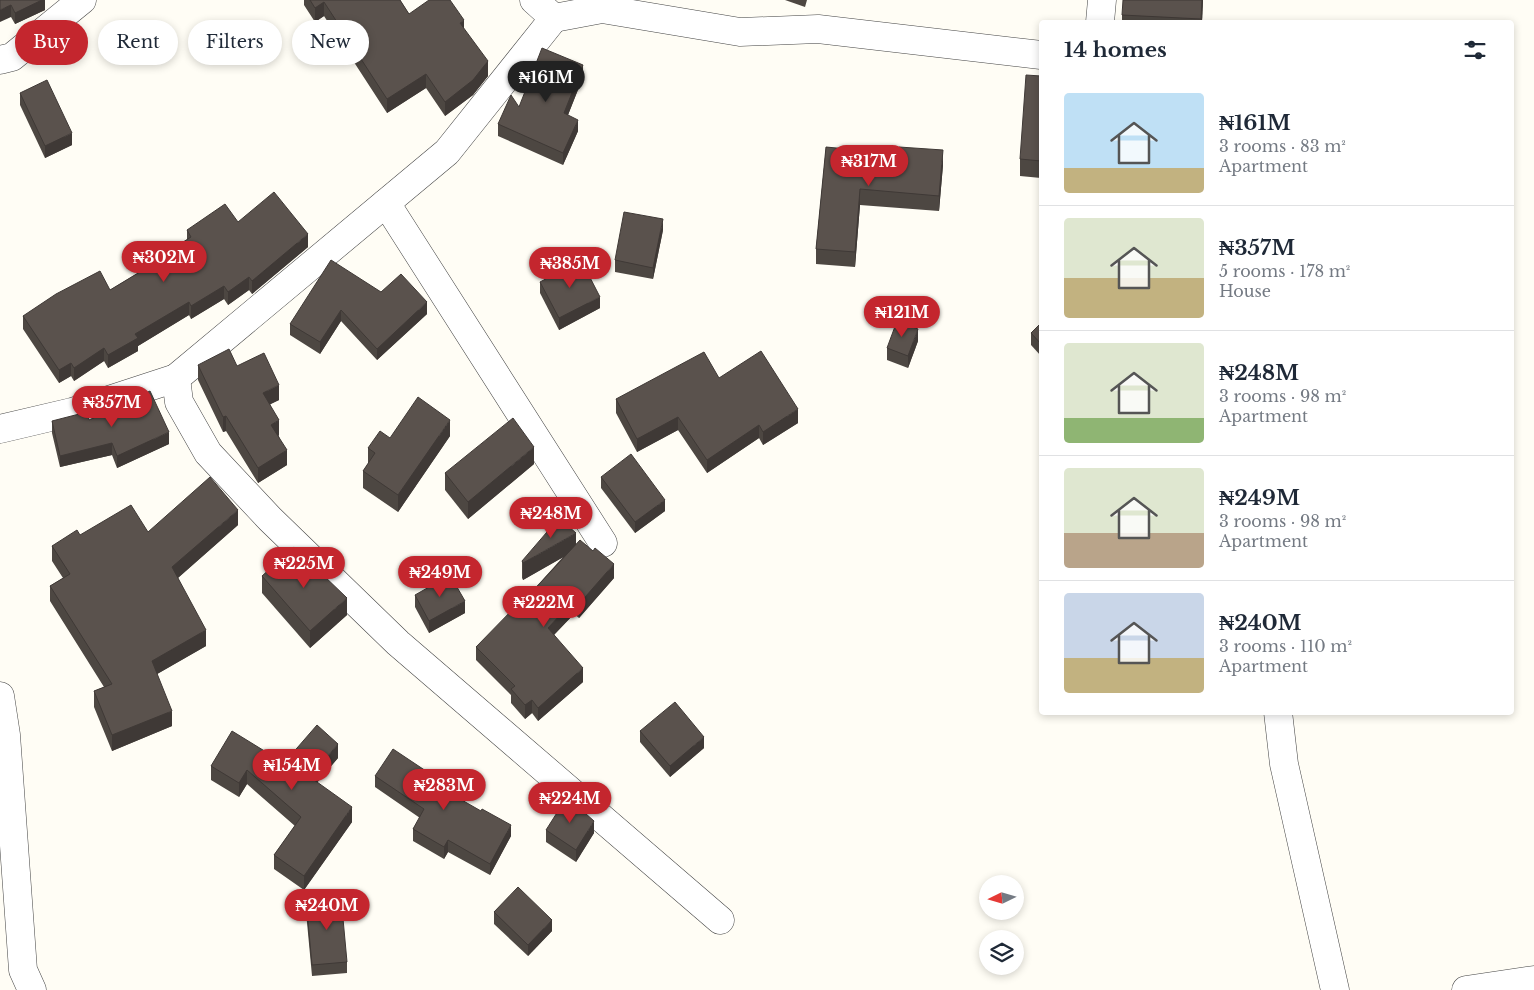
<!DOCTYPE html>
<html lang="en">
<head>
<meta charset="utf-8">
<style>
	:root { --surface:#fff; --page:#f6f6f7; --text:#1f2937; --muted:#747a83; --line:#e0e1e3; --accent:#c4262e }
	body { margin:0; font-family:"Libre Baskerville",serif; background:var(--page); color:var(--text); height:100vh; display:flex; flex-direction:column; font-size:19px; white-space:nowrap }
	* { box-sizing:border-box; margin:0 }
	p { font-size:16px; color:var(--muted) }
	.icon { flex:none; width:28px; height:28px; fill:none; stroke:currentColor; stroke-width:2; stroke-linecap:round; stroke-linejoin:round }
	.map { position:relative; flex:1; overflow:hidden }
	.side { position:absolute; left:1039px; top:20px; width:475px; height:695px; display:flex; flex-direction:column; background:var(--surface); border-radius:5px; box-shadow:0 2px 8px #0003 }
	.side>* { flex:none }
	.hud { position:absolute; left:15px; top:20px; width:475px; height:45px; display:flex; gap:10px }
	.needle { width:32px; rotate:265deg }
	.tools { position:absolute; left:979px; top:875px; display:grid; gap:10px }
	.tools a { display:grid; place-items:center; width:45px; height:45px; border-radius:50%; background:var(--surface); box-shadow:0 2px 8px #0003; font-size:25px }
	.price { position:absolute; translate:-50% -42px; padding:0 11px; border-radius:18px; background:var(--accent); color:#fff; font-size:16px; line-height:32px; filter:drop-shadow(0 1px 2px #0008) }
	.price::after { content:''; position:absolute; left:50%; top:30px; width:15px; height:11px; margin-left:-8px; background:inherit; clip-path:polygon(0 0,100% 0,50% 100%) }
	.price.current { background:#222; color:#fff }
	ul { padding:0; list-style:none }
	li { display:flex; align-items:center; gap:15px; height:125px; padding:0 25px }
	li+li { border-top:1px solid var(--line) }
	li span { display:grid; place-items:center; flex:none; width:140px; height:100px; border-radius:5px; color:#555 }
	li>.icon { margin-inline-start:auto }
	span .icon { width:60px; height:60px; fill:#fffc; stroke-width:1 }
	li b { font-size:21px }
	h2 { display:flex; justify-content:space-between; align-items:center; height:60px; padding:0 25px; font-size:21px }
	.tag { padding:0 18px; border-radius:22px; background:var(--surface); box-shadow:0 2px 8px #0003; font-size:18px; line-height:45px }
	.tag.current { background:var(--accent); color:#fff }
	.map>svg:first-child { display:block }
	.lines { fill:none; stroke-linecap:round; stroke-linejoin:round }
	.street-casing { stroke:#444; stroke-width:29 }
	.street { stroke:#fff; stroke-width:28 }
	.wall { fill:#4d4742 }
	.shaded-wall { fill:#3f3936 }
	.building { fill:#5a524d; stroke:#3f3936 }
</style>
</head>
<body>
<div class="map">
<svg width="1534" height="990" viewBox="0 0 1534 990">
	<rect width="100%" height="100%" fill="#fffdf5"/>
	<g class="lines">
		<defs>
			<g id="street">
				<polyline points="534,0 554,18 602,9 740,32 818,29 1041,55"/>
				<polyline points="1100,22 1102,0"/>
				<polyline points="0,60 12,57 82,0"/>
				<polyline points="386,203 603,543"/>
				<polyline points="176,378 179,402 208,453 270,519 398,643 720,920"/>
				<polyline points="0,429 72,412 176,378 447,152 554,18"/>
				<polyline points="0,696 6,735 23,970 32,990"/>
				<polyline points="1278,712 1284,764 1335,990"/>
				<polyline points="1466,990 1534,980"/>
			</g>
		</defs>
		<use href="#street" class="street-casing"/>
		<use href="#street" class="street"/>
	</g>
	<g class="wall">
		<polygon points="0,0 45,0 45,10 15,24 11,17"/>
		<polygon points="304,0 400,0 409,14 464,30 488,76 473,95 445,116 426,88 387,113 324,16 315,22 304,5"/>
		<polygon points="785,0 807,0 805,7"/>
		<polygon points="1203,0 1202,22 1122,22 1122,15"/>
		<polygon points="1041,76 1041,178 1020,176 1020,159"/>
		<polygon points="583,77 568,115 578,131 563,165 498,136 498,124 519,107"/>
		<polygon points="20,93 72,145 45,158 20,105"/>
		<polygon points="826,147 943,165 939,211 860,205 855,267 816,264 816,249"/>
		<polygon points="238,222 308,247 252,294 249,290 228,305 224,299 191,319 189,315 138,346 138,351 108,368 104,361 74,381 71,376 59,383 23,329 23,316 110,290 161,259 161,256 187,240 187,230"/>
		<polygon points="663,230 653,279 615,272 615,260"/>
		<polygon points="540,282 600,308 559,330 540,293"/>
		<polygon points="381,292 427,314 377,360 341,321 320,354 290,335 290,324"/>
		<polygon points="1041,323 1041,356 1031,345 1031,333"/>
		<polygon points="918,341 908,368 887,360 887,348"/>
		<polygon points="198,365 237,366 279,400 270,404 287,465 258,483 226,431 223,432 198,380"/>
		<polygon points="719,378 798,423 763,445 759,438 707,473 678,430 637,452 616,413 616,399"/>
		<polygon points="89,420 169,444 117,468 112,455 60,467 52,433 52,421"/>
		<polygon points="450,436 398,512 363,488 363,471 368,464 368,448 390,438"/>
		<polygon points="534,464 468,519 445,490 445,473"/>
		<polygon points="601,477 665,511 635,533 601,488"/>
		<polygon points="238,525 178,578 206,646 157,674 172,726 112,751 94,707 94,691 104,687 50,601 50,586 63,578 52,561 52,546 80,535 148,532"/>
		<polygon points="576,544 614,578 579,618 574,614 554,635 583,682 538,721 532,713 525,719 511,703 511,695 476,660 476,647 517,608 563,557 523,580 522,578 522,561"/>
		<polygon points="262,576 347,615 310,648 262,593"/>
		<polygon points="415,595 465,613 429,633 415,607"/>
		<polygon points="640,731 704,748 670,777 640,742"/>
		<polygon points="338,758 317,782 352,822 304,890 274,869 274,855 295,826 247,784 239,797 211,780 211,766 284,763"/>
		<polygon points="375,776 429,781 511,836 490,875 448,852 444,859 413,841 413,829 420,818 375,787"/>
		<polygon points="546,830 594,833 576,862 546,842"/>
		<polygon points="306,900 347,962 347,973 312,976 306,912"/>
		<polygon points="494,912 552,931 528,956 494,924"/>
	</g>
	<g class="shaded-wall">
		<polygon points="42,0 45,0 45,10 15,24 15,13"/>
		<polygon points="1202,0 1203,0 1202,22 1201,22"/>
		<polygon points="324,2 324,16 315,22 315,8"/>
		<polygon points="11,5 11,17 0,22 0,10"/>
		<polygon points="464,20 464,34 460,23"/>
		<polygon points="488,61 488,76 473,95 445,116 445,102"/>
		<polygon points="583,65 583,77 564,125 564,113"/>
		<polygon points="426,74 426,88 387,113 387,99"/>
		<polygon points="578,120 578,131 563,165 563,153"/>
		<polygon points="72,133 72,145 45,158 45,146"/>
		<polygon points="943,150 943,165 939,211 939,196"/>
		<polygon points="860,189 860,205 855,267 855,252"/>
		<polygon points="663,219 663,230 653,279 653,268"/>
		<polygon points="308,234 308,247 252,294 252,281"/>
		<polygon points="249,277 249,290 228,305 228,292"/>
		<polygon points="224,286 224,299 191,319 191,306"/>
		<polygon points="600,297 600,308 559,330 559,318"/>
		<polygon points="189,302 189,315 138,346 138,351 108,368 108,355 135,334"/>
		<polygon points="427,302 427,314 377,360 377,349"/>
		<polygon points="341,310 341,321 320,354 320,342"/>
		<polygon points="918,329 918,341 908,368 908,356"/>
		<polygon points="104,348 104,361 74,381 74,368"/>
		<polygon points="71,363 71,376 59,383 59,370"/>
		<polygon points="279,385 279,400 263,408 263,393"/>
		<polygon points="798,409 798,423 763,445 763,432"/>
		<polygon points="226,416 226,431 223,432 223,417"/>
		<polygon points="678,417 678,430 637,452 637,439"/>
		<polygon points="279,420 279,435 271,440 271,425"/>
		<polygon points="450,420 450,436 398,512 398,495"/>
		<polygon points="759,425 759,438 707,473 707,460"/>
		<polygon points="169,432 169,444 117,468 117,456"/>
		<polygon points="112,443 112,455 60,467 60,456"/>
		<polygon points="534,447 534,464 468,519 468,502"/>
		<polygon points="287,450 287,465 258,483 258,468"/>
		<polygon points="665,500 665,511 635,533 635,522"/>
		<polygon points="238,510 238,525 172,583 172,567"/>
		<polygon points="576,533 576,550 523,580 523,563"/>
		<polygon points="614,564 614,578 579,618 579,604"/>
		<polygon points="347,598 347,615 310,648 310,631"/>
		<polygon points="574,600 574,614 548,641 548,628"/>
		<polygon points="465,601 465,613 429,633 429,621"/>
		<polygon points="206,630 206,646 152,677 152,661"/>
		<polygon points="583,668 583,682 538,721 538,708"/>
		<polygon points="532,700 532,713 525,719 525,705"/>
		<polygon points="172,711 172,726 112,751 112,735"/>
		<polygon points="704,737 704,748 670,777 670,766"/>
		<polygon points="338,744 338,758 310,791 310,777"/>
		<polygon points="247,770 247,784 239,797 239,783"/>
		<polygon points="429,773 429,784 425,779"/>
		<polygon points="352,807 352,822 304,890 304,876"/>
		<polygon points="594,821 594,833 576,862 576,850"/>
		<polygon points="511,825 511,836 490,875 490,864"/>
		<polygon points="448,840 448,852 444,859 444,847"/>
		<polygon points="552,920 552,931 528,956 528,945"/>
	</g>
	<g class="building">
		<polygon points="0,0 42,0 15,13 11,5 0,10"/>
		<polygon points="310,0 400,0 409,14 429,0 450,0 464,20 460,23 488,61 473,80 445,102 426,74 387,99 324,2 315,8"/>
		<polygon points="1123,0 1202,0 1201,19 1122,15"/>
		<polygon points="542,48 583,65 564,113 578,120 563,153 498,124 511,95 519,107"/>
		<polygon points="1026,75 1041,76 1041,161 1020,159"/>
		<polygon points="47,80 72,133 45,146 20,93"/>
		<polygon points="826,147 899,154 899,147 943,150 939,196 860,189 855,252 816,249"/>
		<polygon points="274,192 308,234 252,281 249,277 228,292 224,286 191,306 189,302 135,334 138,338 108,355 104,348 74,368 71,363 59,370 23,316 56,294 100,271 110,290 163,258 161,256 191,237 187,230 225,204 238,222"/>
		<polygon points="624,212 663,219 653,268 615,260"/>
		<polygon points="331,260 381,292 401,274 427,302 377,349 341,310 320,342 290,324"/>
		<polygon points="581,260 600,297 559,318 540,282"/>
		<polygon points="897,321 918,329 908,356 887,348"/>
		<polygon points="1041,323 1041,344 1031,333"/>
		<polygon points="229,349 237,366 264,353 279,385 263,393 279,420 271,425 287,450 258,468 226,416 223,417 198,365"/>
		<polygon points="761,351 798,409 763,432 759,425 707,460 678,417 637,439 616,399 704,352 719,378"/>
		<polygon points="150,391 169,432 117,456 112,443 60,456 52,421 87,412 89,420"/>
		<polygon points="418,397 450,420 398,495 363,471 375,453 368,448 380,431 390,438"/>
		<polygon points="513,418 534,447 468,502 445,473"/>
		<polygon points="631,454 665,500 635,522 601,477"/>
		<polygon points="210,477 238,510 172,567 206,630 152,661 172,711 112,735 94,691 112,684 50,586 70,574 52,546 77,530 80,535 131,505 148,532"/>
		<polygon points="559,518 576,533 523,563 522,561"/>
		<polygon points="580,540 593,551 595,548 614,564 579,604 574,600 548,628 583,668 538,708 532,700 525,705 511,689 515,686 476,647 516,606 517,608"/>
		<polygon points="294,547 347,598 310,631 262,576"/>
		<polygon points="450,575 465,601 429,621 415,595"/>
		<polygon points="675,702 704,737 670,766 640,731"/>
		<polygon points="317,725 338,744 310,777 352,807 304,876 274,855 301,817 247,770 239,783 211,766 232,731 284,763"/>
		<polygon points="393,749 429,773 425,779 481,811 482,809 511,825 490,864 448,840 444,847 413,829 424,809 375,776"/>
		<polygon points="567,797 594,821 576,850 546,830"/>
		<polygon points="518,887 552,920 528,945 494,912"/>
		<polygon points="341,897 347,962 312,965 306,900"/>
	</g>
</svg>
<div class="tools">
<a><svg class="needle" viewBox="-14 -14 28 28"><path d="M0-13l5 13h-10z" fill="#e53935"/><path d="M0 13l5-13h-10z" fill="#747a83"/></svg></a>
<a><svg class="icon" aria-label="layers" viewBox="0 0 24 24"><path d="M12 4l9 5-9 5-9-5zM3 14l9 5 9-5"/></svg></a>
</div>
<b class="price current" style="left:546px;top:103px">₦161M</b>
<b class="price" style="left:869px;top:187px">₦317M</b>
<b class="price" style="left:164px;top:283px">₦302M</b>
<b class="price" style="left:570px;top:289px">₦385M</b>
<b class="price" style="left:902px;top:338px">₦121M</b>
<b class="price" style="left:112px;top:428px">₦357M</b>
<b class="price" style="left:551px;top:539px">₦248M</b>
<b class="price" style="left:304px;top:589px">₦225M</b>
<b class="price" style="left:440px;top:598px">₦249M</b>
<b class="price" style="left:544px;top:628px">₦222M</b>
<b class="price" style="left:292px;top:791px">₦154M</b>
<b class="price" style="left:444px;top:811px">₦283M</b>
<b class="price" style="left:570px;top:824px">₦224M</b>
<b class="price" style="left:327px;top:931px">₦240M</b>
<div class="hud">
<a class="tag current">Buy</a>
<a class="tag">Rent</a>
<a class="tag">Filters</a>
<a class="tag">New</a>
</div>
<section class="side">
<h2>14 homes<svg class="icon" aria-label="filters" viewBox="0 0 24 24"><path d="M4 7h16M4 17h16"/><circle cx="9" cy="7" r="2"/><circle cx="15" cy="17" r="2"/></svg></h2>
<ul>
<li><span style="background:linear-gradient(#bfe0f5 75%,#c2b280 0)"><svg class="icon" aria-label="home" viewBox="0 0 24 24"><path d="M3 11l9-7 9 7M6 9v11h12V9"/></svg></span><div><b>₦161M</b><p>3 rooms · 83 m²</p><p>Apartment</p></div></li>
<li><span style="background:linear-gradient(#dfe7d0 60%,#c2b280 0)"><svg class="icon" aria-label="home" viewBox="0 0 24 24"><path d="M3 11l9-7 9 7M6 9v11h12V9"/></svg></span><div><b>₦357M</b><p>5 rooms · 178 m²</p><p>House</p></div></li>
<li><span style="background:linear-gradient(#dfe7d0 75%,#8fb573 0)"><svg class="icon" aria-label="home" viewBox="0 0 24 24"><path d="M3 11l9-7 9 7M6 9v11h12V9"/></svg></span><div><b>₦248M</b><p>3 rooms · 98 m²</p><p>Apartment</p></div></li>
<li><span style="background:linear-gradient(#dfe7d0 65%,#b9a48a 0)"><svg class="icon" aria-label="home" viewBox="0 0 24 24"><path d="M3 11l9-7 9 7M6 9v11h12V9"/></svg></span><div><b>₦249M</b><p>3 rooms · 98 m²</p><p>Apartment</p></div></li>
<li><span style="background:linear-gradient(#c9d6e8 65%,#c2b280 0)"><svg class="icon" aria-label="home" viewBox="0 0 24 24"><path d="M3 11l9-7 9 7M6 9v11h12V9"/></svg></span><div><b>₦240M</b><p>3 rooms · 110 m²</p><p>Apartment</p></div></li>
</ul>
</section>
</div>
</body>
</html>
